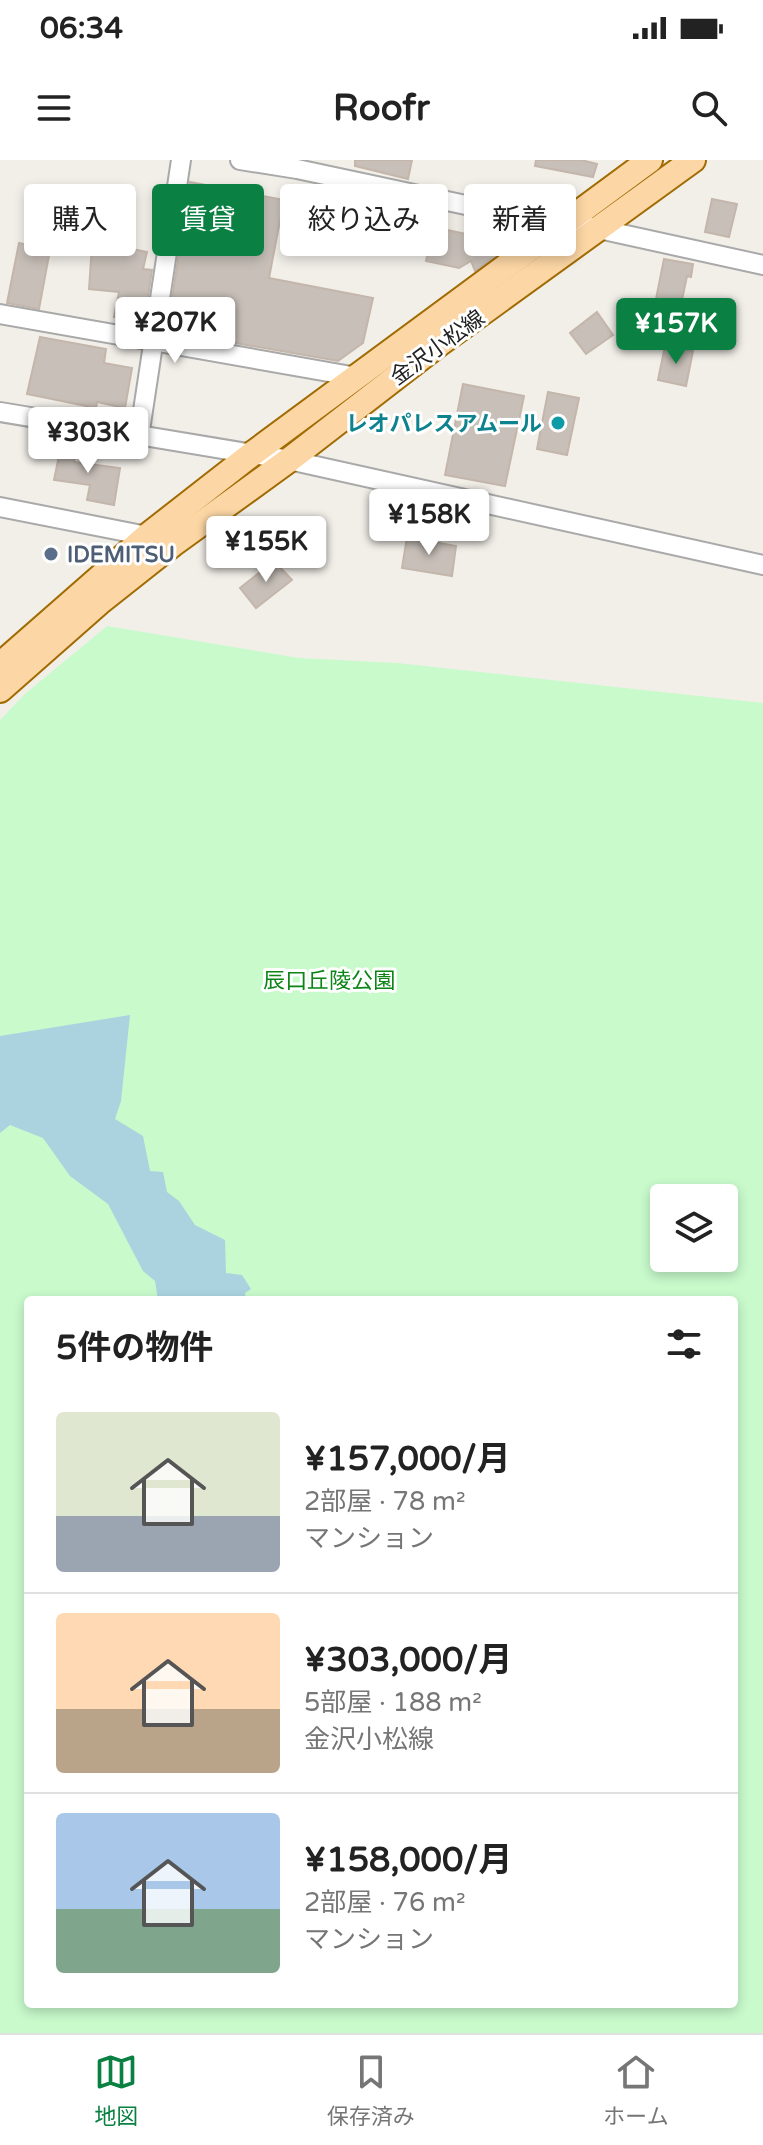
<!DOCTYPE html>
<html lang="ja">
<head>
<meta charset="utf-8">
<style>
	:root { --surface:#fff; --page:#f6f6f6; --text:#222; --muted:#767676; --line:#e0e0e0; --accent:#0b8043 }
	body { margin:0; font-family:"Varela Round","Noto Sans JP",sans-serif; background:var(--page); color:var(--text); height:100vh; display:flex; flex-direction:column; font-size:30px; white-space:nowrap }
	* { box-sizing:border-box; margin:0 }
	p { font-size:26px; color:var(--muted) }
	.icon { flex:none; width:44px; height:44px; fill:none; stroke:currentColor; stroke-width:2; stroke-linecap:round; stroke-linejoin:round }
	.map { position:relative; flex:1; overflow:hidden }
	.drawer { position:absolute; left:24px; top:1136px; width:714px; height:712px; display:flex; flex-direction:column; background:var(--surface); border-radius:8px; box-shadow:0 4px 12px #0003 }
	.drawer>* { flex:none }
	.top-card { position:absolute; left:24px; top:24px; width:716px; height:72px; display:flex; gap:16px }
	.buttons { position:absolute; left:650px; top:1024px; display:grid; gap:16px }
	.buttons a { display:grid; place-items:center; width:88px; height:88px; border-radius:8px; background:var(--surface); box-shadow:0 4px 12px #0003; font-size:40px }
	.price { position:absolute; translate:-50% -68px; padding:0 18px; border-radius:8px; background:#fff; color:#222; font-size:26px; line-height:52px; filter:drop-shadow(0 2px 4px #0008) }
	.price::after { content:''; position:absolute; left:50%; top:48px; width:24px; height:18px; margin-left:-12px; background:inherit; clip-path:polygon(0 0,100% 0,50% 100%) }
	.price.active { background:var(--accent); color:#fff }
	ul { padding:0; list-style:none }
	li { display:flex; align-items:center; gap:24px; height:200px; padding:0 32px }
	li+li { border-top:2px solid var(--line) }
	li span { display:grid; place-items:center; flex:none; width:224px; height:160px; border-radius:8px; color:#555 }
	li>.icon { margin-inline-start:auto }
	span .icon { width:96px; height:96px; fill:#fffc; stroke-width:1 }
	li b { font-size:34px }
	h2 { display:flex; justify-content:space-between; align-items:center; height:96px; padding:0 32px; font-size:34px }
	.tag { padding:0 28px; border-radius:8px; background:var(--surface); box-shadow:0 4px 12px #0003; font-size:28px; line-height:72px }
	.tag.active { background:var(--accent); color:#fff }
	.status { display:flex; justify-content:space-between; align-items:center; height:56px; padding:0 40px; background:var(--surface); direction:ltr }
	.status svg { height:22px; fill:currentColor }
	header { display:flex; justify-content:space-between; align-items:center; height:104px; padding:0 32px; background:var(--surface); font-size:36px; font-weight:800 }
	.dock { display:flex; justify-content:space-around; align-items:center; height:112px; border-top:2px solid var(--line); background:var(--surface); font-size:22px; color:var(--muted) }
	.dock a { display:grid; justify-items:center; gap:4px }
	.dock .active { color:var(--accent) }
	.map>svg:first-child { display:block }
	.park { fill:#c8facc; fill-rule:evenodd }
	.water { fill:#aad3df }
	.building { fill:#c7bfb8; stroke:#c4b6ab; stroke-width:2 }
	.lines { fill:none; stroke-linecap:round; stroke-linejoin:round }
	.minor-casing { stroke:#a9a9a9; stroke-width:22 }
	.major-casing { stroke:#a06b00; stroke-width:28 }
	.minor { stroke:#fff; stroke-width:18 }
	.major { stroke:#fcd6a4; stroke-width:24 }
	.culture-dot { fill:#0f9aa8; stroke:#fff; stroke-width:3 }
	.service-dot { fill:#5c6f8a; stroke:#fff; stroke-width:3 }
	.labels { text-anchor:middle; stroke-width:6; stroke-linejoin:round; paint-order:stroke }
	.street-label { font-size:22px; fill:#222; stroke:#fff }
	.culture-label { font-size:22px; font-weight:bold; fill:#0d838f; stroke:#fff; text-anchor:end }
	.service-label { font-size:22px; font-weight:bold; fill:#4e5e75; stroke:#fff; text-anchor:start }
	.park-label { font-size:22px; fill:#0c8416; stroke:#fff }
</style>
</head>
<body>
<div class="status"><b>06:34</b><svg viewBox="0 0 49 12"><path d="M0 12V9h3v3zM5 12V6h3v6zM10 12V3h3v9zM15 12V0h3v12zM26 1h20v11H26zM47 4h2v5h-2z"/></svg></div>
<header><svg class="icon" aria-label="menu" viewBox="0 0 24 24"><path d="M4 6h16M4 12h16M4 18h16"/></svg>Roofr<svg class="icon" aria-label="search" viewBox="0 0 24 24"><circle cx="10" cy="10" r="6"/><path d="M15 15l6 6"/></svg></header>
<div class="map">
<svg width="763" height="1873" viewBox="0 0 763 1873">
	<rect width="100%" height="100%" fill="#f2efe9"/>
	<path class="park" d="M107 466 299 498 397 503 763 543V1873H0V560L26 533ZM664 1038H724V1098H664ZM28 1140H734V1844H28Z"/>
	<polygon class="water" points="130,855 121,941 115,959 143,976 150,1011 163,1012 167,1032 179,1041 195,1065 225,1080 226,1113 242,1115 251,1129 245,1133 246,1140 158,1140 155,1121 143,1111 108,1044 70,1016 43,978 10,965 0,973 0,876"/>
	<g class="building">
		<polygon points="355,0 412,0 408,19 355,6"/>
		<polygon points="536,0 581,0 597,4 593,17 535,6"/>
		<polygon points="190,22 284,40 269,118 373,138 363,183 338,201 167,171"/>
		<polygon points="102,26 135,30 123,87 147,92 143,109 152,110 144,164 114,157 119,132 89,129 92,85"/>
		<polygon points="712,39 737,44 729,77 705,72"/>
		<polygon points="468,63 511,74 509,86 475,111 471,101 459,108 426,101 433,67 466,74"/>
		<polygon points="19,83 50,90 39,149 7,143"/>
		<polygon points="664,99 693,104 691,117 687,116 678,159 653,154"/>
		<polygon points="597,152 613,175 586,194 570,173"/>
		<polygon points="40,177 106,189 104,203 132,208 125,248 97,242 96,248 27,234"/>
		<polygon points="665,186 693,191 686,226 658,220"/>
		<polygon points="463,224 524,236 505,326 445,315"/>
		<polygon points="548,232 579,238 567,295 537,289"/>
		<polygon points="62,281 78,283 74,302 120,308 114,345 87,340 90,325 54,320"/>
		<polygon points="407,377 456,386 452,416 402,408"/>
		<polygon points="274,401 292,420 256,448 240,428"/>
	</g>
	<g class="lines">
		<defs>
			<g id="minor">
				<polyline points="240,0 297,9 508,54 567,62 763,105"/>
				<polyline points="0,154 357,217"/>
				<polyline points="0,252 289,300 763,405"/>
				<polyline points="139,277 181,0"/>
				<polyline points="0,347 147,376"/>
			</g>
			<g id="major">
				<polyline points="0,505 147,376 252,294 650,0"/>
				<polyline points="0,530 101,441 173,384 289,300 439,184 693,0"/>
			</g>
		</defs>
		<use href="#minor" class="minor-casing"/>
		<use href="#major" class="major-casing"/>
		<use href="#minor" class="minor"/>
		<use href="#major" class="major"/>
	</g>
	<circle class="culture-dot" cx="558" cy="263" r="8"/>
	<circle class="service-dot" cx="51" cy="394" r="8"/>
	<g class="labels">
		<g class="street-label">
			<text transform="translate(437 187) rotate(-36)" y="8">金沢小松線</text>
		</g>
		<g class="culture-label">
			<text x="542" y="271">レオパレスアムール</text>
		</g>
		<g class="service-label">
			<text x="67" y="402">IDEMITSU</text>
		</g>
		<g class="park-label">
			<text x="329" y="828">辰口丘陵公園</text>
		</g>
	</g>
</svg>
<div class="buttons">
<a><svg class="icon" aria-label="layers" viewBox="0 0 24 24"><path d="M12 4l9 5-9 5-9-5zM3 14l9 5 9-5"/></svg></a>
</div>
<b class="price" style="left:175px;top:205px">¥207K</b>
<b class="price active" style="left:676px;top:206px">¥157K</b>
<b class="price" style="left:88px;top:315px">¥303K</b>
<b class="price" style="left:429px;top:397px">¥158K</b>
<b class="price" style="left:266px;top:424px">¥155K</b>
<div class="top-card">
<a class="tag">購入</a>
<a class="tag active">賃貸</a>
<a class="tag">絞り込み</a>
<a class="tag">新着</a>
</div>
<section class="drawer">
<h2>5件の物件<svg class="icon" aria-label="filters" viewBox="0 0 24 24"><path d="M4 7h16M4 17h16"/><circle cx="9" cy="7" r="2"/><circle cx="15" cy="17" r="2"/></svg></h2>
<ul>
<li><span style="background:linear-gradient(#dfe7d0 65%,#9aa5b1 0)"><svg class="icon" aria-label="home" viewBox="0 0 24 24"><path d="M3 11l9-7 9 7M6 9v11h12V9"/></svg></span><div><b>¥157,000/月</b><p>2部屋 · 78 m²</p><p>マンション</p></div></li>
<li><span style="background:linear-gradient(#ffd9b3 60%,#b9a48a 0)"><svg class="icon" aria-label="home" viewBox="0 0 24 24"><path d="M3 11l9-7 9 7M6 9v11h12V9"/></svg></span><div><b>¥303,000/月</b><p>5部屋 · 188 m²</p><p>金沢小松線</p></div></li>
<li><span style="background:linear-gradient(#a9c7e8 60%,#7fa58c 0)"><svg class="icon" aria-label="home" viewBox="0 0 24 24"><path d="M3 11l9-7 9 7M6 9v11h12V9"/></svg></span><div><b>¥158,000/月</b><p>2部屋 · 76 m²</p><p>マンション</p></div></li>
</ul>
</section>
</div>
<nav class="dock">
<a class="active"><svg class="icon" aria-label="map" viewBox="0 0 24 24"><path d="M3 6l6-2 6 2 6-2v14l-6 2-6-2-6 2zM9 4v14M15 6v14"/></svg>地図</a>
<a><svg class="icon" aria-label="saved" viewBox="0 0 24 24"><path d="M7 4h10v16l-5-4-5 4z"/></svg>保存済み</a>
<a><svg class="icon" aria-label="home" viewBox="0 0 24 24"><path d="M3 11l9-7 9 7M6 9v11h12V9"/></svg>ホーム</a>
</nav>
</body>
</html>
